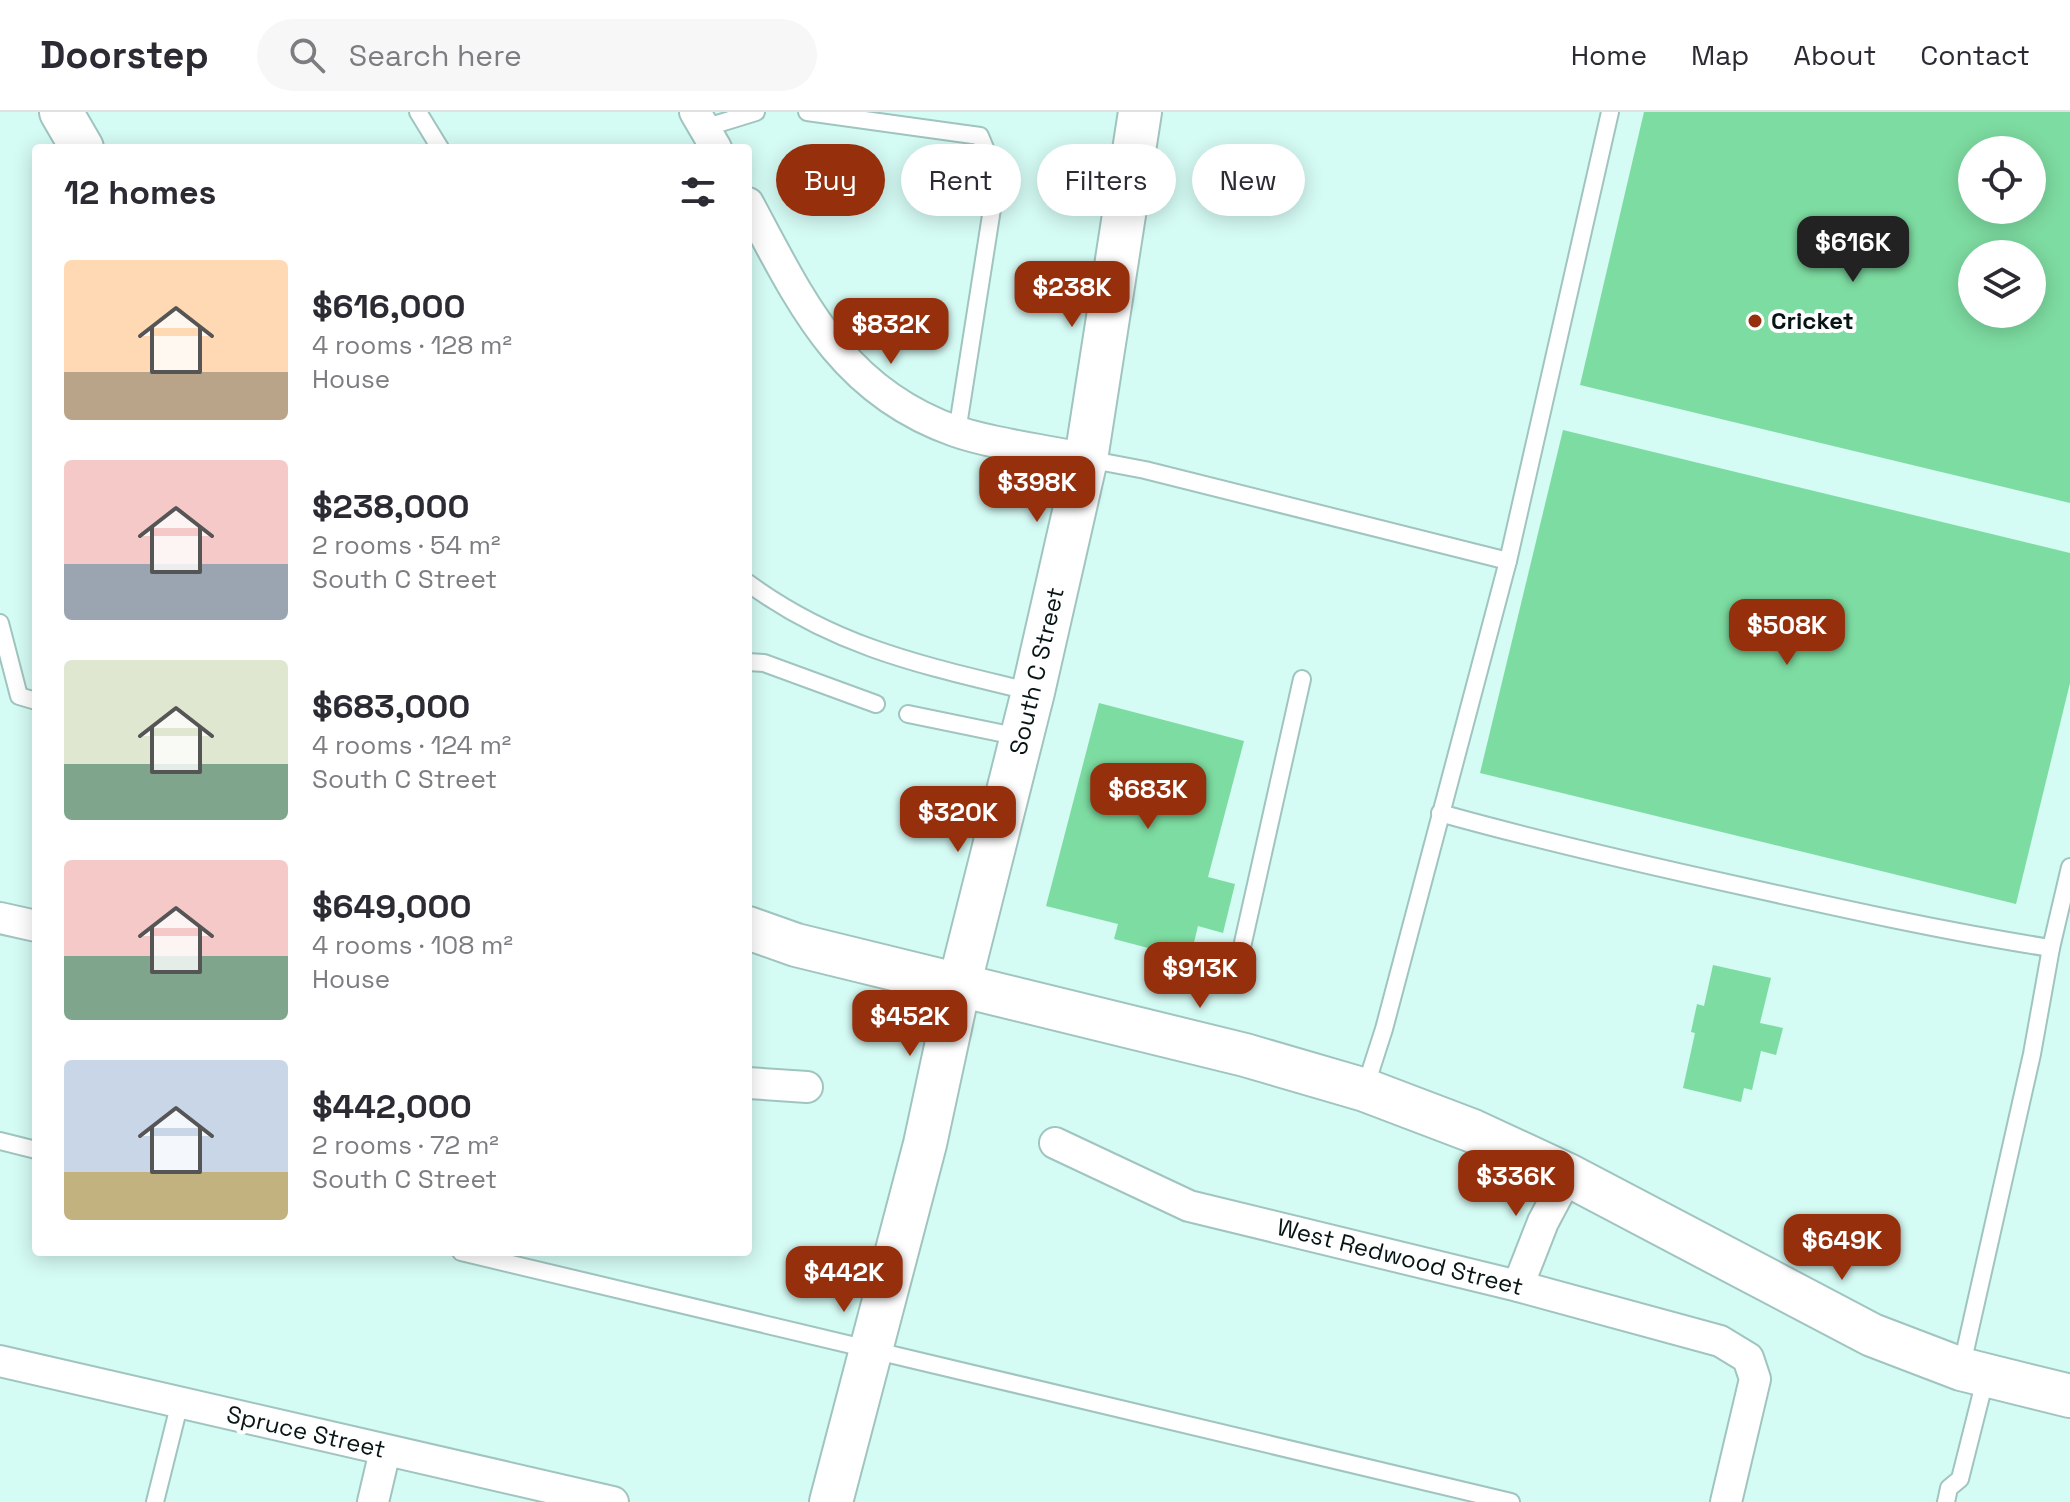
<!DOCTYPE html>
<html lang="en">
<head>
<meta charset="utf-8">
<style>
	:root { --surface:#fff; --page:#f7f7f7; --text:#2b2b33; --muted:#7c7c81; --line:#e1e1e2; --accent:#962f0c }
	body { margin:0; font-family:"Space Grotesk",sans-serif; background:var(--page); color:var(--text); height:100vh; display:flex; flex-direction:column; font-size:30px; white-space:nowrap }
	* { box-sizing:border-box; margin:0 }
	p { font-size:26px; color:var(--muted) }
	.icon { flex:none; width:44px; height:44px; fill:none; stroke:currentColor; stroke-width:2; stroke-linecap:round; stroke-linejoin:round }
	.map { position:relative; flex:1; overflow:hidden }
	.sheet { position:absolute; left:32px; top:32px; width:720px; height:1112px; display:flex; flex-direction:column; background:var(--surface); border-radius:8px; box-shadow:0 4px 20px #0003 }
	.sheet>* { flex:none }
	.banner { position:absolute; left:776px; top:32px; width:760px; height:72px; display:flex; gap:16px }
	.fabs { position:absolute; left:1958px; top:24px; display:grid; gap:16px }
	.fabs a { display:grid; place-items:center; width:88px; height:88px; border-radius:50%; background:var(--surface); box-shadow:0 4px 20px #0003; font-size:40px }
	.price { position:absolute; translate:-50% -68px; padding:0 18px; border-radius:16px; background:var(--accent); color:#fff; font-size:26px; line-height:52px; filter:drop-shadow(0 2px 4px #0008) }
	.price::after { content:''; position:absolute; left:50%; top:48px; width:24px; height:18px; margin-left:-12px; background:inherit; clip-path:polygon(0 0,100% 0,50% 100%) }
	.price.current { background:#222; color:#fff }
	ul { padding:0; list-style:none }
	li { display:flex; align-items:center; gap:24px; height:200px; padding:0 32px }
	li span { display:grid; place-items:center; flex:none; width:224px; height:160px; border-radius:8px; color:#555 }
	li>.icon { margin-inline-start:auto }
	span .icon { width:96px; height:96px; fill:#fffc; stroke-width:1 }
	li b { font-size:34px }
	h2 { display:flex; justify-content:space-between; align-items:center; height:96px; padding:0 32px; font-size:34px }
	.pill { padding:0 28px; border-radius:36px; background:var(--surface); box-shadow:0 4px 20px #0003; font-size:28px; line-height:72px }
	.pill.current { background:var(--accent); color:#fff }
	header { display:flex; align-items:center; gap:48px; box-sizing:border-box; height:112px; padding:0 40px; background:var(--surface); border-bottom:2px solid var(--line) }
	header strong { font-size:38px }
	nav { display:flex; gap:44px; margin-inline-start:auto; font-size:28px }
	.search { width:560px; height:72px; background:var(--page); display:flex; align-items:center; gap:20px; box-sizing:border-box; padding:0 28px; border-radius:44px; color:var(--muted); font-size:30px }
	.map>svg:first-child { display:block }
	.building { fill:#7ddca1; fill-rule:evenodd }
	.lines { fill:none; stroke-linecap:round; stroke-linejoin:round }
	.lane-casing { stroke:#a0c4bf; stroke-width:20 }
	.street-casing { stroke:#a0c4bf; stroke-width:34 }
	.secondary-casing { stroke:#a0c4bf; stroke-width:46 }
	.lane { stroke:#fff; stroke-width:16 }
	.street { stroke:#fff; stroke-width:30 }
	.secondary { stroke:#fff; stroke-width:42 }
	.poi-dot { fill:#962f0c; stroke:#fff; stroke-width:3 }
	.labels { text-anchor:middle; stroke-width:8; stroke-linejoin:round; paint-order:stroke }
	.poi-label { font-size:24px; font-weight:bold; fill:#071513; stroke:#fff; text-anchor:start }
	.street-label { font-size:24px; fill:#071513; stroke:#fff }
</style>
</head>
<body>
<header>
<strong>Doorstep</strong>
<div class="search"><svg class="icon" aria-label="search" viewBox="0 0 24 24"><circle cx="10" cy="10" r="6"/><path d="M15 15l6 6"/></svg>Search here</div>
<nav><a>Home</a><a>Map</a><a>About</a><a>Contact</a></nav>
</header>
<div class="map">
<svg width="2070" height="1390" viewBox="0 0 2070 1390">
	<rect width="100%" height="100%" fill="#d5fbf5"/>
	<g class="building">
		<path d="M1644 0H2070V391L1580 273ZM1972 38H2032V98H1972ZM1972 142H2032V202H1972Z"/>
		<polygon points="1563,318 2070,441 2070,571 2016,792 1480,661"/>
		<polygon points="1099,591 1244,629 1208,765 1235,772 1223,821 1198,814 1190,847 1114,827 1118,812 1046,794"/>
		<polygon points="1713,853 1771,866 1760,911 1783,916 1776,943 1761,939 1752,978 1744,976 1741,990 1683,976 1695,921 1691,920 1697,892 1704,894"/>
	</g>
	<g class="lines">
		<defs>
			<g id="lane">
				<polyline points="418,0 440,36"/>
				<polyline points="807,0 980,24 997,65 957,320"/>
				<polyline points="704,16 756,0"/>
				<polyline points="1087,347 1145,358 1508,449 1610,0"/>
				<path d="M748 471C838 537 927 554 1032 580"/>
				<polyline points="0,511 19,584 36,589"/>
				<polyline points="748,550 764,551 876,592"/>
				<polyline points="908,602 1020,625"/>
				<path d="M1440 701C1540 729 1641 752 1741 774 1844 797 1947 820 2051 836"/>
				<polyline points="1240,844 1302,567"/>
				<polyline points="1365,976 1384,917 1508,449"/>
				<polyline points="0,1029 36,1038"/>
				<polyline points="461,1140 1511,1390"/>
				<polyline points="1961,1257 2032,942 2051,836 2070,755"/>
				<polyline points="155,1390 180,1290"/>
				<polyline points="1946,1390 1949,1376 1960,1367 1986,1264"/>
			</g>
			<g id="street">
				<polyline points="695,0 716,36"/>
				<path d="M748 91C801 190 841 279 955 319 992 332 1046 338 1086 347"/>
				<polyline points="0,806 36,814"/>
				<polyline points="748,971 807,975"/>
				<polyline points="1055,1031 1189,1094 1518,1174 1720,1229 1748,1246 1755,1267 1726,1390"/>
				<polyline points="1518,1174 1543,1110 1568,1063"/>
				<polyline points="0,1249 613,1390"/>
				<polyline points="373,1390 385,1339"/>
			</g>
			<g id="secondary">
				<polyline points="61,0 82,36"/>
				<polyline points="748,816 796,833 1245,943 1365,978 1473,1019 1568,1063 1872,1223 1961,1257 2070,1284"/>
				<polyline points="831,1390 925,1032 959,874 1033,580 1086,347 1140,0"/>
			</g>
		</defs>
		<use href="#lane" class="lane-casing"/>
		<use href="#street" class="street-casing"/>
		<use href="#secondary" class="secondary-casing"/>
		<use href="#lane" class="lane"/>
		<use href="#street" class="street"/>
		<use href="#secondary" class="secondary"/>
	</g>
	<circle class="poi-dot" cx="1755" cy="209" r="8"/>
	<g class="labels">
		<g class="poi-label">
			<text x="1771" y="217">Cricket</text>
		</g>
		<g class="street-label">
			<text transform="translate(1037 559) rotate(-77)" y="8">South C Street</text>
			<text transform="translate(1400 1145) rotate(14)" y="8">West Redwood Street</text>
			<text transform="translate(306 1320) rotate(13)" y="8">Spruce Street</text>
		</g>
	</g>
</svg>
<div class="fabs">
<a><svg class="icon" aria-label="locate" viewBox="0 0 24 24"><circle cx="12" cy="12" r="6"/><path d="M12 2v4M12 18v4M2 12h4M18 12h4"/></svg></a>
<a><svg class="icon" aria-label="layers" viewBox="0 0 24 24"><path d="M12 4l9 5-9 5-9-5zM3 14l9 5 9-5"/></svg></a>
</div>
<b class="price current" style="left:1853px;top:172px">$616K</b>
<b class="price" style="left:1072px;top:217px">$238K</b>
<b class="price" style="left:891px;top:254px">$832K</b>
<b class="price" style="left:1037px;top:412px">$398K</b>
<b class="price" style="left:1787px;top:555px">$508K</b>
<b class="price" style="left:1148px;top:719px">$683K</b>
<b class="price" style="left:958px;top:742px">$320K</b>
<b class="price" style="left:1200px;top:898px">$913K</b>
<b class="price" style="left:910px;top:946px">$452K</b>
<b class="price" style="left:1516px;top:1106px">$336K</b>
<b class="price" style="left:1842px;top:1170px">$649K</b>
<b class="price" style="left:844px;top:1202px">$442K</b>
<div class="banner">
<a class="pill current">Buy</a>
<a class="pill">Rent</a>
<a class="pill">Filters</a>
<a class="pill">New</a>
</div>
<section class="sheet">
<h2>12 homes<svg class="icon" aria-label="filters" viewBox="0 0 24 24"><path d="M4 7h16M4 17h16"/><circle cx="9" cy="7" r="2"/><circle cx="15" cy="17" r="2"/></svg></h2>
<ul>
<li><span style="background:linear-gradient(#ffd9b3 70%,#b9a48a 0)"><svg class="icon" aria-label="home" viewBox="0 0 24 24"><path d="M3 11l9-7 9 7M6 9v11h12V9"/></svg></span><div><b>$616,000</b><p>4 rooms · 128 m²</p><p>House</p></div></li>
<li><span style="background:linear-gradient(#f6c9c9 65%,#9aa5b1 0)"><svg class="icon" aria-label="home" viewBox="0 0 24 24"><path d="M3 11l9-7 9 7M6 9v11h12V9"/></svg></span><div><b>$238,000</b><p>2 rooms · 54 m²</p><p>South C Street</p></div></li>
<li><span style="background:linear-gradient(#dfe7d0 65%,#7fa58c 0)"><svg class="icon" aria-label="home" viewBox="0 0 24 24"><path d="M3 11l9-7 9 7M6 9v11h12V9"/></svg></span><div><b>$683,000</b><p>4 rooms · 124 m²</p><p>South C Street</p></div></li>
<li><span style="background:linear-gradient(#f6c9c9 60%,#7fa58c 0)"><svg class="icon" aria-label="home" viewBox="0 0 24 24"><path d="M3 11l9-7 9 7M6 9v11h12V9"/></svg></span><div><b>$649,000</b><p>4 rooms · 108 m²</p><p>House</p></div></li>
<li><span style="background:linear-gradient(#c9d6e8 70%,#c2b280 0)"><svg class="icon" aria-label="home" viewBox="0 0 24 24"><path d="M3 11l9-7 9 7M6 9v11h12V9"/></svg></span><div><b>$442,000</b><p>2 rooms · 72 m²</p><p>South C Street</p></div></li>
</ul>
</section>
</div>
</body>
</html>
